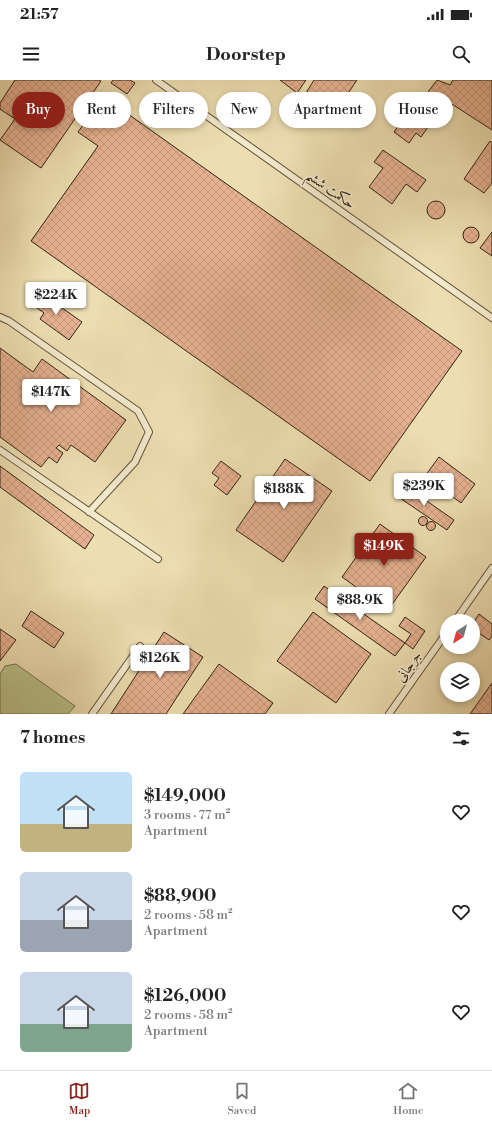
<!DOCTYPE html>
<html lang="en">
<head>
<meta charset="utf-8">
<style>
	:root { --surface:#fff; --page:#f2f2f2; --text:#222; --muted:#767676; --line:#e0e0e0; --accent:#8f2418 }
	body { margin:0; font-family:"Libre Bodoni",Amiri,serif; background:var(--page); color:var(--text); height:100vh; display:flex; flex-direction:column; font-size:15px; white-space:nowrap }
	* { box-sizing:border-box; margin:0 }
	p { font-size:13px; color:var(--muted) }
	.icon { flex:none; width:22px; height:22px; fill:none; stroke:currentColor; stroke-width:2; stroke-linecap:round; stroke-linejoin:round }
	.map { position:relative; height:634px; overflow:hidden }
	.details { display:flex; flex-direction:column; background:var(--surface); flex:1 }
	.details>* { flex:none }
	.banner { position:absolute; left:12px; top:12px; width:468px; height:36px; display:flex; gap:8px }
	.needle { width:26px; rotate:216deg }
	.tools { position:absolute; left:440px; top:534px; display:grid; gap:8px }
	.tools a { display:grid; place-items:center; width:40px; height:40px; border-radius:50%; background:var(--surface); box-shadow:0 2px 6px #0003; font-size:20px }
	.price { position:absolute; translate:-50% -34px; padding:0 9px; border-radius:4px; background:#fff; color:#222; font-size:13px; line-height:26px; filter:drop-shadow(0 1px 2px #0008) }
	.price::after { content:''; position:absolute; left:50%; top:24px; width:12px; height:9px; margin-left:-6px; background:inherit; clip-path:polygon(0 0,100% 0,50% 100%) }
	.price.current { background:var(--accent); color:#fff }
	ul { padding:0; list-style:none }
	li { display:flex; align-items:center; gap:12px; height:100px; padding:0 20px }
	li span { display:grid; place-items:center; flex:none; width:112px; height:80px; border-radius:6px; color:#555 }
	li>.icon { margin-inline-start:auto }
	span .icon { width:48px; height:48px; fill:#fffc; stroke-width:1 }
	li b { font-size:17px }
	h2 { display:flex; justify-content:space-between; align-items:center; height:48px; padding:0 20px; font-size:17px }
	.chip { padding:0 14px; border-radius:18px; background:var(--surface); box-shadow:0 2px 6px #0003; font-size:14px; line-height:36px }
	.chip.current { background:var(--accent); color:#fff }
	.status { display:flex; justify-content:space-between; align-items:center; height:28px; padding:0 20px; background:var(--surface); direction:ltr }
	.status svg { height:11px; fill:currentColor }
	header { display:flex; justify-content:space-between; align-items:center; height:52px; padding:0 20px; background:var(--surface); font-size:18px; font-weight:800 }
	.tabs { display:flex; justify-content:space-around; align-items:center; height:56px; border-top:1px solid var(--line); background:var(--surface); font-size:11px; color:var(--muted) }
	.tabs a { display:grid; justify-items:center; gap:2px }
	.tabs .current { color:var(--accent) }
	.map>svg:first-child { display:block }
	.green { fill:#bac18a; stroke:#767250 }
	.building { fill:url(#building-cross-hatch); stroke:#322416 }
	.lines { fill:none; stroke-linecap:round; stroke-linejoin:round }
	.lane-casing { stroke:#61523d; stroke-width:8 }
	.lane { stroke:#f3eacc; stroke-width:6 }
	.labels { text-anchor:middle; stroke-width:3.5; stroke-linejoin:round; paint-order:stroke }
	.street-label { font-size:14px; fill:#322416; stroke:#f3eacc }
</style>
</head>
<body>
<div class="status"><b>21:57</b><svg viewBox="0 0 49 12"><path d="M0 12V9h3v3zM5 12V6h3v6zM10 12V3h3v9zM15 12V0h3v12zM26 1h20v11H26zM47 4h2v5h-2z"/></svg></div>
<header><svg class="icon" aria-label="menu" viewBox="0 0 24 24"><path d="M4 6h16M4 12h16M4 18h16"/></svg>Doorstep<svg class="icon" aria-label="search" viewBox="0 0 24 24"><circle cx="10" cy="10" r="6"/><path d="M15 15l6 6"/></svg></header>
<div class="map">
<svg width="492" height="634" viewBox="0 0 492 634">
	<defs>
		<pattern id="building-cross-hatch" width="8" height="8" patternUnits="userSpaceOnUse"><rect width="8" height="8" fill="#e5b190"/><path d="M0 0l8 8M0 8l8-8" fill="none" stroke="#c5987b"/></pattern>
	</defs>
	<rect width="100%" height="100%" fill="#eddeb1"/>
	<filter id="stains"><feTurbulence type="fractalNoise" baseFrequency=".005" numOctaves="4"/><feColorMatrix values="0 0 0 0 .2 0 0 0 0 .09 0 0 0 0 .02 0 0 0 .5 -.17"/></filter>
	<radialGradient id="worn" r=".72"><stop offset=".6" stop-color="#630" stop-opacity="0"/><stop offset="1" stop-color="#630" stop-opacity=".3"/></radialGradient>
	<polygon class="green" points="16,584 75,626 68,634 0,634 0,594 5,586"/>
	<g class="building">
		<polygon points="15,0 99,0 101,1 41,88 0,60 15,39 0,29 0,23"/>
		<polygon points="113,0 130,0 135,3 127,14 111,3"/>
		<polygon points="280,0 306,0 297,13"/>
		<polygon points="314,0 357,0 334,34 306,13"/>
		<polygon points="437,0 450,5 453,0 492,0 492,50 441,17 439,21 428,12"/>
		<polygon points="420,16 434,25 429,32 435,37 421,57 416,53 409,63 394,52"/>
		<polygon points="100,22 118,35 121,29 462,271 370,401 31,161 98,66 78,52"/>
		<polygon points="490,61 492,63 492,103 484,113 464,99"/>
		<polygon points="383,70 426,100 417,112 406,104 392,124 369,107 383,88 374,82"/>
		<circle cx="436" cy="130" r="9"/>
		<circle cx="471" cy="155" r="8"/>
		<polygon points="492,152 492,176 480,168"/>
		<polygon points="38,211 82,242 69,260 40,239 44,233 30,223"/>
		<polygon points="0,268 33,292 42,279 126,340 95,382 71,365 67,371 59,365 56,368 63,373 57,383 49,377 41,387 0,357"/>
		<polygon points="439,377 475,404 461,423 425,396"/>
		<polygon points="285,379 332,411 283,482 236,450"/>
		<polygon points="221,381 241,396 227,415 214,405 219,398 212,393"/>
		<polygon points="0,386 94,455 85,469 0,407"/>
		<polygon points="401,403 454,440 447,450 394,414"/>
		<circle cx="423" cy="441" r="4.5"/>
		<circle cx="431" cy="446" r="4.5"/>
		<polygon points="380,444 426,477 388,530 342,497"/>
		<polygon points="324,506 405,563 395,576 315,519"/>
		<polygon points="31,531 64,553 54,568 22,546"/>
		<polygon points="313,532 371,574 336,623 277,581"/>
		<polygon points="479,534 492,544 492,556 489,560 473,549 473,543"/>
		<polygon points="405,537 425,551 413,569 405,563 411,554 399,546"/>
		<polygon points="0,549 16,560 0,581"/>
		<polygon points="164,552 203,577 166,634 111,634"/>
		<polygon points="219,584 273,623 265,634 183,634"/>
		<polygon points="492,603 492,634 470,634"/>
	</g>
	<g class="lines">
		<defs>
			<g id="lane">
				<polyline points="156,0 492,238"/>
				<polyline points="0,237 9,241 138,331 149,352 135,382 89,432"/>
				<polyline points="0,370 158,479"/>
				<polyline points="455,541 492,488"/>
				<polyline points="92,634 140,566"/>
				<polyline points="389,634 447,552"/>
			</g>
		</defs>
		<use href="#lane" class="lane-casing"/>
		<use href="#lane" class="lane"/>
	</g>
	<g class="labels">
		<g class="street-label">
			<text transform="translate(331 109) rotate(35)" y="5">حکمت ششم</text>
			<text transform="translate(408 586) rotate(-55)" y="5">جرجانی</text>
		</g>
	</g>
	<rect width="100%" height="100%" filter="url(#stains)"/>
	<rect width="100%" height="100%" fill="url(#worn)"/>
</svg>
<div class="tools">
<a><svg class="needle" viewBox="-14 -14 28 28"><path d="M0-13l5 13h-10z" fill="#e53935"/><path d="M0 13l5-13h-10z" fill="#767676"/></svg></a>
<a><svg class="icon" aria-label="layers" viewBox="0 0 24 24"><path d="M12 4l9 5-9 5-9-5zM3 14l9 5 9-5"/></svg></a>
</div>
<b class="price" style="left:56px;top:236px">$224K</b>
<b class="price" style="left:51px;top:333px">$147K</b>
<b class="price" style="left:424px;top:427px">$239K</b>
<b class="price" style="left:284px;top:430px">$188K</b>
<b class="price current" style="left:384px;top:487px">$149K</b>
<b class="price" style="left:360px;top:541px">$88.9K</b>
<b class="price" style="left:160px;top:599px">$126K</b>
<div class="banner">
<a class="chip current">Buy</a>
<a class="chip">Rent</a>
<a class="chip">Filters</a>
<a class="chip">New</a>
<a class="chip">Apartment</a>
<a class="chip">House</a>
</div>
</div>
<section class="details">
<h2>7 homes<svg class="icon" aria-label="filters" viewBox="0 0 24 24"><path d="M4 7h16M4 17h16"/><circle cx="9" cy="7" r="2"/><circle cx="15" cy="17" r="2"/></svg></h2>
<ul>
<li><span style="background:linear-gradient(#bfe0f5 65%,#c2b280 0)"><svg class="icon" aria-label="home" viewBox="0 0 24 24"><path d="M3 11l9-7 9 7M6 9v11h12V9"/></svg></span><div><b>$149,000</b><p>3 rooms · 77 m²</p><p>Apartment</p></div><svg class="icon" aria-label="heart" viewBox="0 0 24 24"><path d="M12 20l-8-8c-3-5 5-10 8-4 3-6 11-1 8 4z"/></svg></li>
<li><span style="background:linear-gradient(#c9d6e8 60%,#9aa5b1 0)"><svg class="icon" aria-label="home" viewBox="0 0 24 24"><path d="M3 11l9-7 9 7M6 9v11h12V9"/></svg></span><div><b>$88,900</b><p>2 rooms · 58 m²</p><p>Apartment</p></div><svg class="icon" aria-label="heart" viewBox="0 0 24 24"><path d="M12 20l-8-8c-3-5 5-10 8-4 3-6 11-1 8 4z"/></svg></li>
<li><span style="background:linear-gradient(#c9d6e8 65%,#7fa58c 0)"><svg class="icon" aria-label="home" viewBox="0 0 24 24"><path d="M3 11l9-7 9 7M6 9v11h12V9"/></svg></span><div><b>$126,000</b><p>2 rooms · 58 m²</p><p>Apartment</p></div><svg class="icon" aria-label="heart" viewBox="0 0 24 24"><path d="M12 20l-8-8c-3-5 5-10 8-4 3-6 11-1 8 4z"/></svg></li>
</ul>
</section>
<nav class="tabs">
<a class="current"><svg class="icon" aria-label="map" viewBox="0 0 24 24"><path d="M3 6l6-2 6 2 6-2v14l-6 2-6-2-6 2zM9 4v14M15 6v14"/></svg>Map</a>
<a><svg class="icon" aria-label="saved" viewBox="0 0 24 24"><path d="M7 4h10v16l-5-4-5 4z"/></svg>Saved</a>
<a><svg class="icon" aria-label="home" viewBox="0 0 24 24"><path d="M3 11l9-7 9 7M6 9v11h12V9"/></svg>Home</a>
</nav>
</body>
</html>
